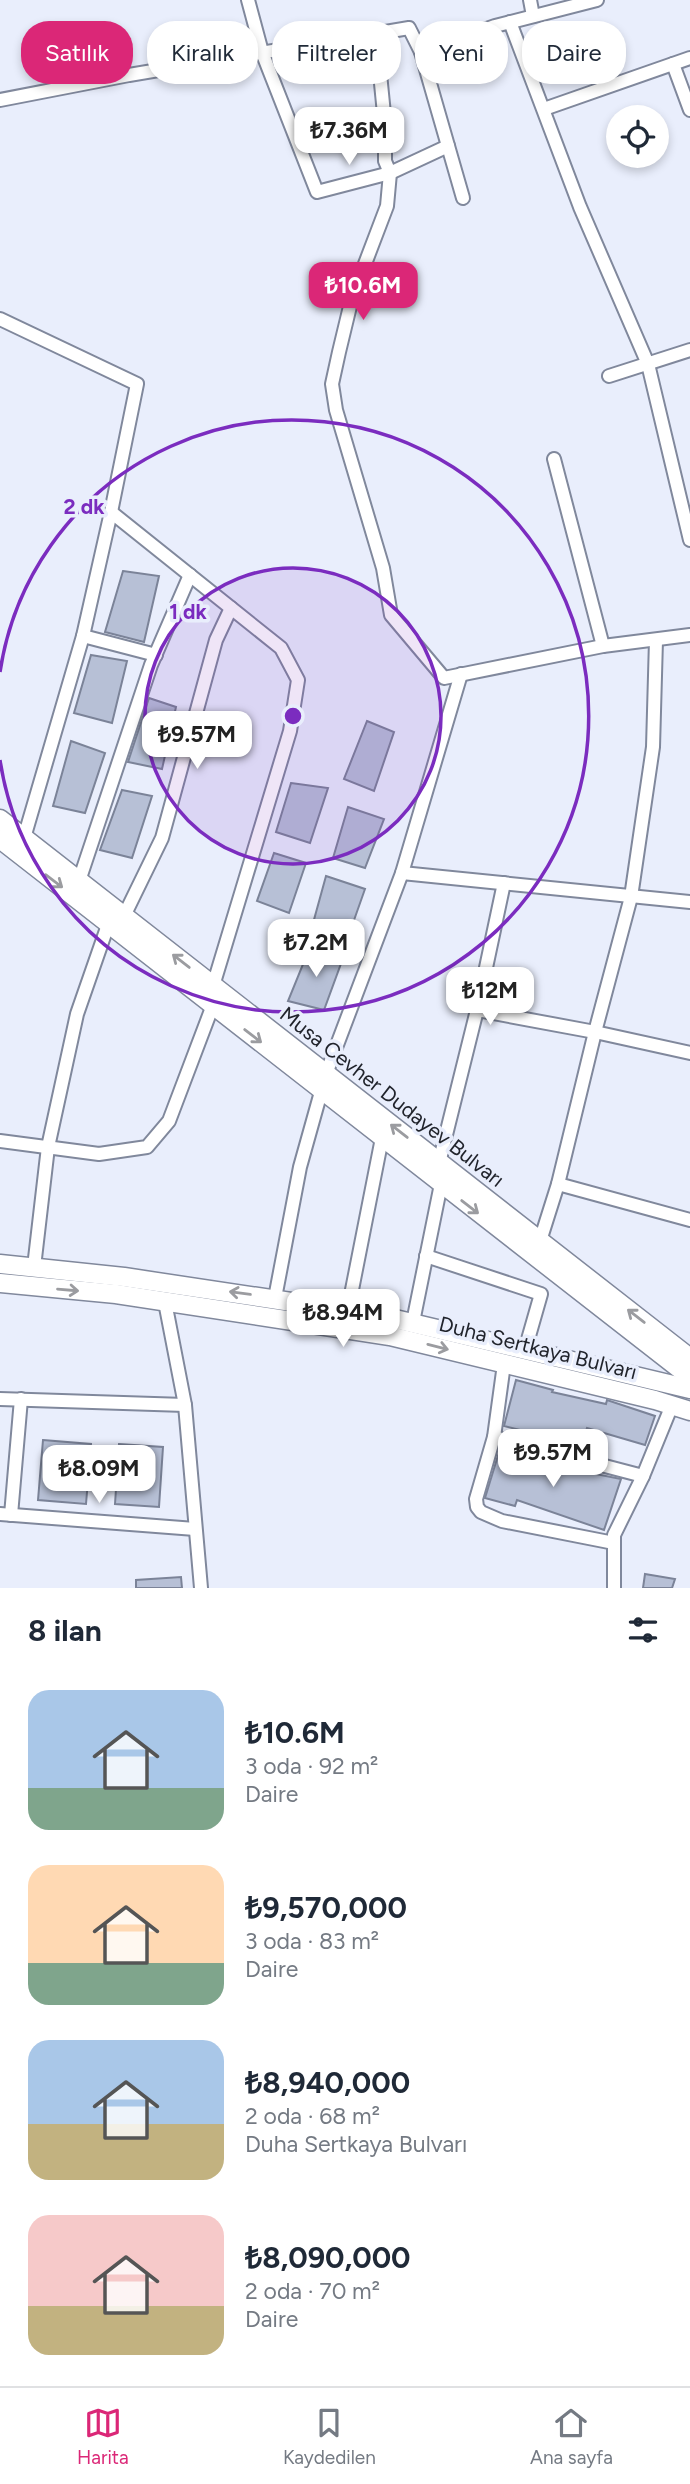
<!DOCTYPE html>
<html lang="tr">
<head>
<meta charset="utf-8">
<style>
	:root { --surface:#fff; --page:#f6f6f7; --text:#1f2937; --muted:#747a83; --line:#e0e1e3; --accent:#db2777 }
	body { margin:0; font-family:Figtree,sans-serif; background:var(--page); color:var(--text); height:100vh; display:flex; flex-direction:column; font-size:26px; white-space:nowrap }
	* { box-sizing:border-box; margin:0 }
	p { font-size:23px; color:var(--muted) }
	.icon { flex:none; width:38px; height:38px; fill:none; stroke:currentColor; stroke-width:2; stroke-linecap:round; stroke-linejoin:round }
	.map { position:relative; height:1588px; overflow:hidden }
	.drawer { display:flex; flex-direction:column; background:var(--surface); flex:1 }
	.drawer>* { flex:none }
	.guide { position:absolute; left:21px; top:21px; width:649px; height:63px; display:flex; gap:14px }
	.buttons { position:absolute; left:606px; top:105px; display:grid; gap:14px }
	.buttons a { display:grid; place-items:center; width:63px; height:63px; border-radius:50%; background:var(--surface); box-shadow:0 4px 10px #0003; font-size:35px }
	.price { position:absolute; translate:-50% -60px; padding:0 16px; border-radius:14px; background:#fff; color:#222; font-size:23px; line-height:46px; filter:drop-shadow(0 2px 4px #0008) }
	.price::after { content:''; position:absolute; left:50%; top:42px; width:21px; height:16px; margin-left:-10px; background:inherit; clip-path:polygon(0 0,100% 0,50% 100%) }
	.price.active { background:var(--accent); color:#fff }
	ul { padding:0; list-style:none }
	li { display:flex; align-items:center; gap:21px; height:175px; padding:0 28px }
	li span { display:grid; place-items:center; flex:none; width:196px; height:140px; border-radius:21px; color:#555 }
	li>.icon { margin-inline-start:auto }
	span .icon { width:84px; height:84px; fill:#fffc; stroke-width:1 }
	li b { font-size:30px }
	h2 { display:flex; justify-content:space-between; align-items:center; height:84px; padding:0 28px; font-size:30px }
	.pill { padding:0 24px; border-radius:28px; background:var(--surface); box-shadow:0 4px 10px #0003; font-size:24px; line-height:63px }
	.pill.active { background:var(--accent); color:#fff }
	.tab-bar { display:flex; justify-content:space-around; align-items:center; height:98px; border-top:2px solid var(--line); background:var(--surface); font-size:19px; color:var(--muted) }
	.tab-bar a { display:grid; justify-items:center; gap:4px }
	.tab-bar .active { color:var(--accent) }
	.map>svg:first-child { display:block }
	.green { fill:#c4d3fa }
	.building { fill:#b7c0d6; stroke:#7b8398; stroke-width:2 }
	.lines { fill:none; stroke-linecap:round; stroke-linejoin:round }
	.street-casing { stroke:#80889c; stroke-width:16 }
	.secondary-casing { stroke:#80889c; stroke-width:21 }
	.street { stroke:#fff; stroke-width:12 }
	.secondary { stroke:#fff; stroke-width:18 }
	.oneway { stroke:#9b9ca0 }
	.ring { fill:none; stroke:#7b2cbf; stroke-width:3.5 }
	.labels { text-anchor:middle; stroke-width:7; stroke-linejoin:round; paint-order:stroke }
	.street-label { font-size:21px; fill:#21242c; stroke:#e9eefc }
	.centre { fill:#7b2cbf; stroke:#e9eefc; stroke-width:3.5 }
	.ring-label { font-size:21px; text-anchor:middle; font-weight:bold; fill:#7b2cbf; stroke:#e9eefc; stroke-width:7; stroke-linejoin:round; paint-order:stroke }
</style>
</head>
<body>
<div class="map">
<svg width="690" height="1588" viewBox="0 0 690 1588">
	<rect width="100%" height="100%" fill="#e9eefc"/>
	<polygon class="green" points="0,1272 116,1283 263,1305 263,1309 0,1275"/>
	<g class="building">
		<polygon points="123,571 159,576 144,642 105,632"/>
		<polygon points="91,655 127,661 112,723 74,713"/>
		<polygon points="149,698 176,707 162,769 128,762"/>
		<polygon points="367,721 394,732 374,791 344,779"/>
		<polygon points="71,741 105,753 85,813 53,806"/>
		<polygon points="291,783 328,788 310,843 276,832"/>
		<polygon points="122,790 152,796 132,858 100,850"/>
		<polygon points="348,807 384,819 365,868 333,858"/>
		<polygon points="274,853 306,863 289,913 257,901"/>
		<polygon points="326,876 365,889 347,940 312,927"/>
		<polygon points="310,947 343,958 324,1010 288,1001"/>
		<polygon points="516,1380 553,1390 552,1392 606,1404 607,1400 655,1416 645,1445 587,1428 579,1450 541,1431 540,1435 504,1426"/>
		<polygon points="43,1440 91,1444 86,1504 38,1500"/>
		<polygon points="119,1444 163,1447 159,1507 115,1504"/>
		<polygon points="500,1449 531,1457 530,1461 621,1479 604,1530 517,1500 515,1506 485,1498"/>
		<polygon points="645,1574 675,1579 672,1588 643,1588"/>
		<polygon points="181,1577 182,1588 136,1588 136,1580"/>
	</g>
	<g class="lines">
		<defs>
			<g id="street">
				<polyline points="248,0 262,52 317,192 390,173 448,146"/>
				<polyline points="530,0 533,16"/>
				<polyline points="510,22 580,207 648,364 690,540"/>
				<polyline points="376,33 385,124 385,161 390,173 387,206 352,298 339,352 332,384 336,410 383,568 391,615 444,678 603,646 690,635"/>
				<polyline points="421,52 463,198"/>
				<polyline points="673,64 690,110"/>
				<polyline points="0,100 129,75 409,28 421,52 495,26 597,0"/>
				<polyline points="544,109 690,58"/>
				<polyline points="0,319 137,384 111,512 83,636 24,838"/>
				<polyline points="609,376 690,350"/>
				<polyline points="554,459 603,646"/>
				<polyline points="111,512 281,648 298,680 290,731 213,986"/>
				<polyline points="83,636 156,655"/>
				<polyline points="402,873 690,902"/>
				<polyline points="79,881 151,665 190,575"/>
				<polyline points="124,916 162,838 216,640 231,608"/>
				<polyline points="477,1010 595,1032 690,1053"/>
				<polyline points="0,1141 99,1154 147,1147 169,1121 213,1005"/>
				<polyline points="439,1163 477,1010 504,883"/>
				<polyline points="558,1184 690,1220"/>
				<polyline points="540,1241 558,1184 595,1032 631,897 653,747 656,640"/>
				<polyline points="426,1256 541,1294 525,1350"/>
				<polyline points="34,1267 48,1147 77,1014 109,922"/>
				<polyline points="275,1298 300,1167 326,1074 402,873 461,674"/>
				<polyline points="165,1302 185,1405 201,1588"/>
				<polyline points="348,1310 382,1138"/>
				<polyline points="413,1322 441,1184"/>
				<polyline points="504,1364 494,1437 476,1499 477,1507 481,1512 502,1521 614,1543"/>
				<polyline points="0,1399 185,1405"/>
				<polyline points="494,1437 643,1476"/>
				<polyline points="0,1514 195,1529"/>
				<polyline points="11,1515 21,1399"/>
				<polyline points="614,1588 614,1535 643,1476 672,1405"/>
			</g>
			<g id="secondary">
				<polyline points="0,819 690,1358"/>
				<polyline points="0,839 690,1377"/>
				<polyline points="0,1264 124,1277 378,1315 690,1389"/>
				<polyline points="0,1283 116,1294 390,1336 655,1400 690,1411"/>
			</g>
		</defs>
		<use href="#street" class="street-casing"/>
		<use href="#secondary" class="secondary-casing"/>
		<use href="#street" class="street"/>
		<use href="#secondary" class="secondary"/>
	</g>
	<defs><path id="oneway-shaft" d="M-6 0H5M1.5-3L5.5 0L1.5 3" fill="none" stroke-width="1.6" stroke-linecap="round" stroke-linejoin="round" transform="scale(1.75)"/></defs>
	<g class="oneway">
		<use href="#oneway-shaft" transform="translate(54 881) rotate(37)"/>
		<use href="#oneway-shaft" transform="translate(181 961) rotate(-142)"/>
		<use href="#oneway-shaft" transform="translate(253 1036) rotate(38)"/>
		<use href="#oneway-shaft" transform="translate(399 1131) rotate(-142)"/>
		<use href="#oneway-shaft" transform="translate(470 1207) rotate(38)"/>
		<use href="#oneway-shaft" transform="translate(68 1290) rotate(5)"/>
		<use href="#oneway-shaft" transform="translate(240 1293) rotate(-172)"/>
		<use href="#oneway-shaft" transform="translate(636 1316) rotate(-142)"/>
		<use href="#oneway-shaft" transform="translate(438 1347) rotate(14)"/>
	</g>
	<circle cx="293" cy="716" r="148" fill="#7b2cbf" fill-opacity=".12"/>
	<g class="ring">
		<circle cx="293" cy="716" r="148"/>
		<path d="M0 672A296 296 0 1 1 0 760"/>
	</g>
	<g class="labels">
		<g class="street-label">
			<text transform="translate(392 1097) rotate(38)" y="7">Musa Cevher Dudayev Bulvarı</text>
			<text transform="translate(538 1348) rotate(14)" y="7">Duha Sertkaya Bulvarı</text>
		</g>
	</g>
	<circle cx="293" cy="716" r="10" class="centre"/>
	<g class="ring-label">
		<text x="84" y="514">2 dk</text>
		<text x="188" y="619">1 dk</text>
	</g>
</svg>
<div class="buttons">
<a><svg class="icon" aria-label="locate" viewBox="0 0 24 24"><circle cx="12" cy="12" r="6"/><path d="M12 2v4M12 18v4M2 12h4M18 12h4"/></svg></a>
</div>
<b class="price" style="left:349px;top:167px">₺7.36M</b>
<b class="price active" style="left:363px;top:322px">₺10.6M</b>
<b class="price" style="left:197px;top:771px">₺9.57M</b>
<b class="price" style="left:316px;top:979px">₺7.2M</b>
<b class="price" style="left:490px;top:1027px">₺12M</b>
<b class="price" style="left:343px;top:1349px">₺8.94M</b>
<b class="price" style="left:553px;top:1489px">₺9.57M</b>
<b class="price" style="left:99px;top:1505px">₺8.09M</b>
<div class="guide">
<a class="pill active">Satılık</a>
<a class="pill">Kiralık</a>
<a class="pill">Filtreler</a>
<a class="pill">Yeni</a>
<a class="pill">Daire</a>
</div>
</div>
<section class="drawer">
<h2>8 ilan<svg class="icon" aria-label="filters" viewBox="0 0 24 24"><path d="M4 7h16M4 17h16"/><circle cx="9" cy="7" r="2"/><circle cx="15" cy="17" r="2"/></svg></h2>
<ul>
<li><span style="background:linear-gradient(#a9c7e8 70%,#7fa58c 0)"><svg class="icon" aria-label="home" viewBox="0 0 24 24"><path d="M3 11l9-7 9 7M6 9v11h12V9"/></svg></span><div><b>₺10.6M</b><p>3 oda · 92 m²</p><p>Daire</p></div></li>
<li><span style="background:linear-gradient(#ffd9b3 70%,#7fa58c 0)"><svg class="icon" aria-label="home" viewBox="0 0 24 24"><path d="M3 11l9-7 9 7M6 9v11h12V9"/></svg></span><div><b>₺9,570,000</b><p>3 oda · 83 m²</p><p>Daire</p></div></li>
<li><span style="background:linear-gradient(#a9c7e8 60%,#c2b280 0)"><svg class="icon" aria-label="home" viewBox="0 0 24 24"><path d="M3 11l9-7 9 7M6 9v11h12V9"/></svg></span><div><b>₺8,940,000</b><p>2 oda · 68 m²</p><p>Duha Sertkaya Bulvarı</p></div></li>
<li><span style="background:linear-gradient(#f6c9c9 65%,#c2b280 0)"><svg class="icon" aria-label="home" viewBox="0 0 24 24"><path d="M3 11l9-7 9 7M6 9v11h12V9"/></svg></span><div><b>₺8,090,000</b><p>2 oda · 70 m²</p><p>Daire</p></div></li>
</ul>
</section>
<nav class="tab-bar">
<a class="active"><svg class="icon" aria-label="map" viewBox="0 0 24 24"><path d="M3 6l6-2 6 2 6-2v14l-6 2-6-2-6 2zM9 4v14M15 6v14"/></svg>Harita</a>
<a><svg class="icon" aria-label="saved" viewBox="0 0 24 24"><path d="M7 4h10v16l-5-4-5 4z"/></svg>Kaydedilen</a>
<a><svg class="icon" aria-label="home" viewBox="0 0 24 24"><path d="M3 11l9-7 9 7M6 9v11h12V9"/></svg>Ana sayfa</a>
</nav>
</body>
</html>
